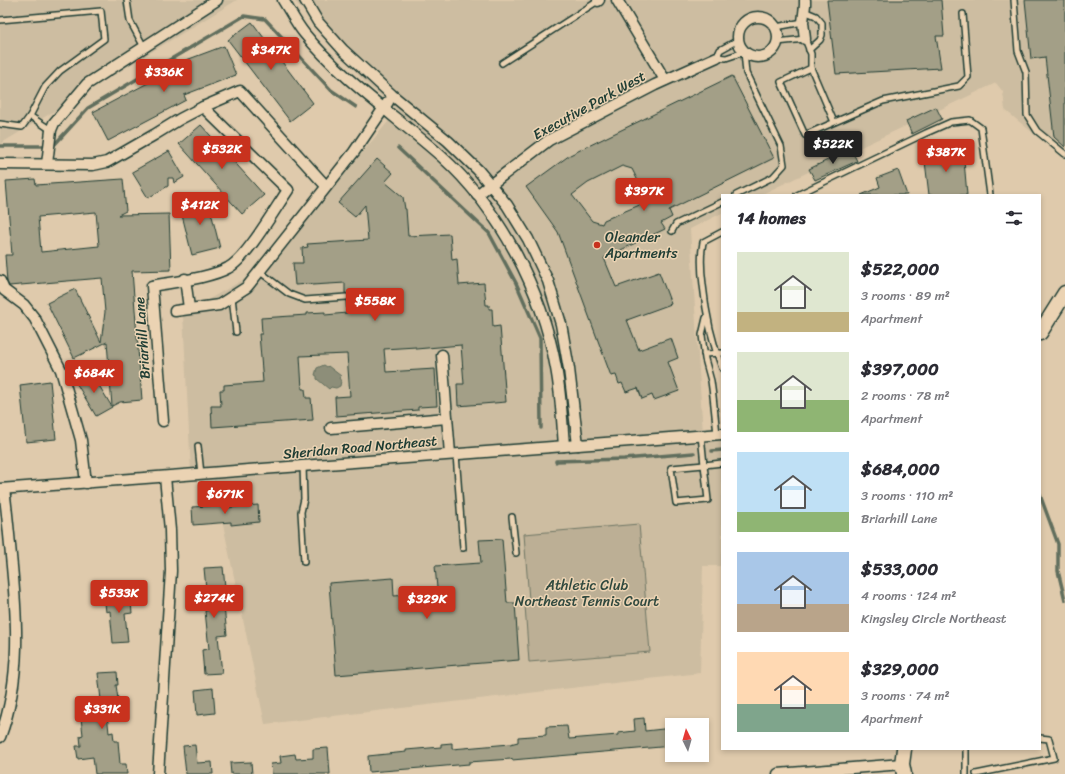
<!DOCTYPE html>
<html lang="en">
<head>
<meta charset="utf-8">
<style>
	:root { --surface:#fff; --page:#f2f2f3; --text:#2b2b33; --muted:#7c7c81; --accent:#c8321e }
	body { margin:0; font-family:Sriracha,sans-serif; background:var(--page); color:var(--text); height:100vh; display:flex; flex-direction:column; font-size:15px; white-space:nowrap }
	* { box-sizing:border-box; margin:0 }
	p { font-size:13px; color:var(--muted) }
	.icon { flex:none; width:22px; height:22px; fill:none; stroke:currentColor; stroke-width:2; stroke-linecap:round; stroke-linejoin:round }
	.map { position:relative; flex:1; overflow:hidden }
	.sheet { position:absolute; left:721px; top:194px; width:320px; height:556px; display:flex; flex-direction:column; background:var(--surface); border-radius:0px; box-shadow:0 2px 6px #0003 }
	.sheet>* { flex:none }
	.needle { width:26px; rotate:355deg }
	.tools { position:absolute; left:665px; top:718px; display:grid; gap:8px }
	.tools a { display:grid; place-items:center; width:44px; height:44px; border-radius:0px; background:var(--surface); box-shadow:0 2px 6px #0003; font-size:20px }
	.price { position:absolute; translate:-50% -34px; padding:0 9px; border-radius:4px; background:var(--accent); color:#fff; font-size:13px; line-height:26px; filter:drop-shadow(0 1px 2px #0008) }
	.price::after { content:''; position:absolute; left:50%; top:24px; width:12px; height:9px; margin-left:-6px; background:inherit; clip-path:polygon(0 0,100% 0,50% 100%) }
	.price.current { background:#222; color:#fff }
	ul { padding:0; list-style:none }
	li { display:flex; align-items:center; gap:12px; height:100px; padding:0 16px }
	li span { display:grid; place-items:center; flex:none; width:112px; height:80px; border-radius:0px; color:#555 }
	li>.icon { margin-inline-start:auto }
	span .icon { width:48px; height:48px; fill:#fffc; stroke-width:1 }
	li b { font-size:17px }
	h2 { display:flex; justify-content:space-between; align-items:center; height:48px; padding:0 16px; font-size:17px }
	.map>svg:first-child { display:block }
	.built { fill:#cdbda1 }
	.green { fill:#bcaf95; stroke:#6e7664 }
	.water { fill:#8d8e79; stroke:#616e5d }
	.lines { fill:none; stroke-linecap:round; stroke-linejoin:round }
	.stream { stroke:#616e5d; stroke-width:3.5 }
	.building { fill:#a39f87; stroke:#1f3d34; fill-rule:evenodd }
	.lane-casing { stroke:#1f3d34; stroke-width:8 }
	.street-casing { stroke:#1f3d34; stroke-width:13 }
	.secondary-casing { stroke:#1f3d34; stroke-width:17 }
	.lane { stroke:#ebd3b3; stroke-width:5 }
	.street { stroke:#ebd3b3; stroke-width:10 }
	.secondary { stroke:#ebd3b3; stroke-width:14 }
	.poi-dot { fill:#c8321e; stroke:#ebd3b3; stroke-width:1.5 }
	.labels { text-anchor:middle; stroke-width:3; stroke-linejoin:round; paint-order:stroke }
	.street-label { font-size:14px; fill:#1f3d34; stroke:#ebd3b3 }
	.poi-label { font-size:14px; fill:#1f3d34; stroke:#ebd3b3; text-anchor:start }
	.park-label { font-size:14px; fill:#2f483e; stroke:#ebd3b3 }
</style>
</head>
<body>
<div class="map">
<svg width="1065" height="774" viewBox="0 0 1065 774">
	<rect width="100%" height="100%" fill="#dfcaac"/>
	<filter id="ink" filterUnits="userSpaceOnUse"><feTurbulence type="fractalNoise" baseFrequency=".025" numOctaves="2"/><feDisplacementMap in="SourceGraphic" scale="8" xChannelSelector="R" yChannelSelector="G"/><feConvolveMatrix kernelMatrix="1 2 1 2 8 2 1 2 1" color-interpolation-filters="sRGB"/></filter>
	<g filter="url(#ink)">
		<g class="built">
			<polygon points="0,0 237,0 0,144"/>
			<polygon points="294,0 1065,0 1065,159 1005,110 1003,92 996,83 760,195 722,195 722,213 690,229 703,434 722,434 722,566 703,566 700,673 265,724 212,472 191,473 183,314 267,266 398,110 365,82"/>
		</g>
		<polygon class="green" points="639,524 650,652 529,662 525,605 529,600 524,534"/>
		<polygon class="water" points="324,365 327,367 328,366 341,376 339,378 341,381 340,386 336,388 331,387 329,389 317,379 317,376 315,375 317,368"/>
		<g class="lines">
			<g class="stream">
				<polyline points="55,144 88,108 244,16 265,19 331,90 356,107"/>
				<polyline points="0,146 44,146"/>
				<polyline points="398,148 489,233 516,283 540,338 541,428"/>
				<polyline points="712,451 722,450"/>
				<polyline points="556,462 556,461 624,459 694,453"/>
				<polyline points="1040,495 1058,544 1058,571 1065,600"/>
			</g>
		</g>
		<g class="building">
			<polygon points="827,0 941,0 944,36 936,36 941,68 836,74"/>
			<polygon points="1025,0 1065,0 1065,147 1054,137 1045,57 1031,59"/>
			<polygon points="252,22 313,103 290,121 228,40"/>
			<polygon points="224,46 236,75 184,95 186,100 108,141 93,112 182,65 181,62"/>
			<path d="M732 76 774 158 669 210 672 217 661 223 665 229 604 258 616 287 659 272 671 304 627 320 639 350 671 338 678 358 668 362 679 391 654 400 652 395 642 399 638 388 626 392 622 383 619 384 616 375 611 376 558 232 526 187 570 155ZM622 166 632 169 646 197 642 204 604 220 602 224 592 221 572 195 588 183Z"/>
			<polygon points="936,107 942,119 912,134 906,121"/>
			<polygon points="201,125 264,195 242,214 179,144"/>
			<polygon points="851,149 857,161 815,180 809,169"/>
			<polygon points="963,149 967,195 929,195 924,153"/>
			<polygon points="169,151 184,177 174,183 173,178 168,178 168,186 148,198 132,172"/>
			<polygon points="377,159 393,173 385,182 403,197 405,209 406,209 408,236 450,234 452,260 457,259 459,285 484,283 486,305 489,305 489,309 492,309 493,327 500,326 506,402 458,406 457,384 464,384 461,345 416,349 416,347 384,349 386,372 435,369 437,406 418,407 418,410 336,416 335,397 350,396 347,354 300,356 302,389 305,389 306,398 311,398 313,420 212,427 211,406 221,406 220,390 224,390 224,385 263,382 259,334 262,334 261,318 307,315 307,313 325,312 325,315 347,313 346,301 349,300 350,297 349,294 345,293 345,283 312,285 311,284 295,285 293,263 303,263 302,248 308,247 307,244 368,240 365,205 355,217 338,203"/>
			<polygon points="898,170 907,195 861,195 880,187 877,178"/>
			<path d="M35 179 36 185 123 179 126 211 118 215 169 214 171 270 132 271 142 400 120 402 112 406 107 342 74 358 47 303 75 289 101 342 105 312 102 278 9 286 7 282 5 255H12L6 181ZM96 212 99 246 41 252 38 217Z"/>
			<polygon points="207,196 220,248 192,255 179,203"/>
			<polygon points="91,372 112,407 96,416 75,381"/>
			<polygon points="50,381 56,439 26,442 20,385"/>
			<polygon points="222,505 223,508 258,505 259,522 231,525 231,522 193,525 192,507"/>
			<polygon points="502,539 507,603 515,603 519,660 336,675 329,583 393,578 394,596 421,594 421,589 437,588 435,566 481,563 479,540"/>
			<polygon points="223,567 226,597 223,597 227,635 218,636 222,673 204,674 202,650 209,649 205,611 208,610 204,568"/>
			<polygon points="130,592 132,613 125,614 128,642 113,643 110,611 106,612 104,594"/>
			<polygon points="117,672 118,685 116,685 120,713 107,714 109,733 113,732 114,741 118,741 120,764 126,764 127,774 95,774 93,757 78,759 76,746 81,746 80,736 83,735 81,718 93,717 91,701 101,700 98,673"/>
			<polygon points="213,688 215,713 197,715 195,690"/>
			<polygon points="644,718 645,731 672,728 672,746 512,760 511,759 469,762 469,764 434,767 369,772 368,756 406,752 406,750 441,747 441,744 452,743 452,749 510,744 518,742 518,737 546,735 546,727 567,726 569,739 618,735 618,733 635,731 634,719"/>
			<polygon points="195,745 197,763 212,762 213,774 186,774 183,746"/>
			<polygon points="328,748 330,774 272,774 271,764 281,763 280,756 295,754 296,759 313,758 313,749"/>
			<polygon points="251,762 252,774 231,774 230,763"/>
		</g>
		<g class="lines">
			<defs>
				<g id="lane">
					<polyline points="127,0 130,21 144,47"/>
					<polyline points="1014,0 1018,51 1026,72 1027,115 1037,131 1065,154"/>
					<polyline points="804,11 816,16 822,23 822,35 820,40 809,50"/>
					<polyline points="0,20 101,11 104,39 60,71 45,87 30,116"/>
					<polyline points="776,27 803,22"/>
					<polyline points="777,42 805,39 811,54 811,68"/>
					<polyline points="502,63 598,1"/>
					<polyline points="834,122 811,68 781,82 805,135 883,101 959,86 968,77 963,14"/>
					<polyline points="0,124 22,127 30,116 51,130"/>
					<polyline points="736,195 773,177 784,165 781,146 746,73 744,52 726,58 717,57 720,50 738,40"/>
					<polyline points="797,195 926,133 951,122 970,120 981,128 990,195"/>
					<polyline points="672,231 676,224 722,202"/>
					<path d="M722 232 703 242C700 257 701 270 703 285 706 315 711 340 722 368"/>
					<polyline points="259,271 289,294 305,300 346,297"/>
					<polyline points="232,297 236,332"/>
					<polyline points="706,318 702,335 705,359 711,381 713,396 717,434"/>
					<polyline points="704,354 722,353"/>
					<polyline points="701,435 704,465 722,463"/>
					<polyline points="198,446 201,474"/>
					<polyline points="456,454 463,548"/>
					<polygon points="704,465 708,500 676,503 671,468"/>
					<polyline points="303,466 304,499 301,512 304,562"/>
					<polyline points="512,517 516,553"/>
					<polyline points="966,774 966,749"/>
					<polyline points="976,774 1054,758 1049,739 1040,738"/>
				</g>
				<g id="street">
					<path d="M283 0C290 11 296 23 304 33 341 79 397 117 441 156 500 209 542 290 556 368 561 394 562 420 564 446"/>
					<polyline points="305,0 318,22 343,50 392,95 448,141 478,170 507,205 528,239 548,281 561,324 569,369 578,445"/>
					<polyline points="617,0 665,80"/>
					<polyline points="805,0 805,5 803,22 805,39"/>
					<polyline points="598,1 599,0"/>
					<circle cx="758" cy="37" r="20"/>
					<polyline points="203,107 240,91 326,186"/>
					<path d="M0 164 93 165 107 162 154 135 180 119 203 107 288 190C275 209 246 259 228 268 210 278 173 282 152 286L163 421"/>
					<polyline points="47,164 51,130 54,123 87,84 217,0"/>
					<polyline points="477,195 549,140 655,85 717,57"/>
					<polyline points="185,279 189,308"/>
					<polyline points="0,281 4,290 24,305 35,319 61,370 81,440 86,483"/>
					<polyline points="175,311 219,305 247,287 354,152 388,102"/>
					<polyline points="442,355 450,454"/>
					<polyline points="331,428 447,418"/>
					<polyline points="0,489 722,434"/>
					<path d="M0 737C22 679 17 616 11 556 9 534 7 511 4 489"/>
					<polyline points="158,774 171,571 170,530 165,477"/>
					<polyline points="778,774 902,764"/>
				</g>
				<g id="secondary">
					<polyline points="1040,333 1065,293"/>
					<polyline points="904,749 902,764 904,774"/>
				</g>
			</defs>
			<use href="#lane" class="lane-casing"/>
			<use href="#street" class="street-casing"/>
			<use href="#secondary" class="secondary-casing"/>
			<use href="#lane" class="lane"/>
			<use href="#street" class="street"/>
			<use href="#secondary" class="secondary"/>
		</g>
	</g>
	<circle class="poi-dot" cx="597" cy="245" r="4"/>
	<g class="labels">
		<g class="street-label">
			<text transform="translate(589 105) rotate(-29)" y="5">Executive Park West</text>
			<text transform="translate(142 338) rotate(-94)" y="5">Briarhill Lane</text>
			<text transform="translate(360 447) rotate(-5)" y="5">Sheridan Road Northeast</text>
		</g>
		<g class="poi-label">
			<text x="605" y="242">Oleander<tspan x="605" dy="16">Apartments</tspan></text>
		</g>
		<g class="park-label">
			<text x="587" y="590">Athletic Club<tspan x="587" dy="16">Northeast Tennis Court</tspan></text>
		</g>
	</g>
</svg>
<div class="tools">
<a><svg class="needle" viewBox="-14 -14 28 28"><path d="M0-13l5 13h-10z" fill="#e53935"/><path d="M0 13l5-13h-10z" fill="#7c7c81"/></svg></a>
</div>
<b class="price" style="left:271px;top:71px">$347K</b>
<b class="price" style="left:164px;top:93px">$336K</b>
<b class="price current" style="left:833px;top:165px">$522K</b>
<b class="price" style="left:222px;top:170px">$532K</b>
<b class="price" style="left:946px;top:173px">$387K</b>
<b class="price" style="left:644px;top:212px">$397K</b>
<b class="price" style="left:200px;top:226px">$412K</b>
<b class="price" style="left:375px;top:322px">$558K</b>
<b class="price" style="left:94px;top:394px">$684K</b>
<b class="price" style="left:225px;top:515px">$671K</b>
<b class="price" style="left:119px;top:614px">$533K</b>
<b class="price" style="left:214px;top:619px">$274K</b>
<b class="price" style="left:427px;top:620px">$329K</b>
<b class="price" style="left:102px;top:730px">$331K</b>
<section class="sheet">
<h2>14 homes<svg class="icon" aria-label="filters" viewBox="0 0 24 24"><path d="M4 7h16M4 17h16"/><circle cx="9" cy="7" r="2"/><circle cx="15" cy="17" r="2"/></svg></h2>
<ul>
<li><span style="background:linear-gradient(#dfe7d0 75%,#c2b280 0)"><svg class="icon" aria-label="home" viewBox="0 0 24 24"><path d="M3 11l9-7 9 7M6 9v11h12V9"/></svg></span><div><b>$522,000</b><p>3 rooms · 89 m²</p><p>Apartment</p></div></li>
<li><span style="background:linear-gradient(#dfe7d0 60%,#8fb573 0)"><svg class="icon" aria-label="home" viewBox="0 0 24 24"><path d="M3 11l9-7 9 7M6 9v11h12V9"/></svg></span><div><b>$397,000</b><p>2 rooms · 78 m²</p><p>Apartment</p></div></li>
<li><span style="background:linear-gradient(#bfe0f5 75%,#8fb573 0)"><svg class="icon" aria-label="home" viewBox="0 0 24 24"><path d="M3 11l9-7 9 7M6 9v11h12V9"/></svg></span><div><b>$684,000</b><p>3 rooms · 110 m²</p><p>Briarhill Lane</p></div></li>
<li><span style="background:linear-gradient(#a9c7e8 65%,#b9a48a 0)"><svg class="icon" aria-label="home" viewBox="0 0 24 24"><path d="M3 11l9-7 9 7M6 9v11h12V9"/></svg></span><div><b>$533,000</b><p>4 rooms · 124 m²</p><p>Kingsley Circle Northeast</p></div></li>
<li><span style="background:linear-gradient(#ffd9b3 65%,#7fa58c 0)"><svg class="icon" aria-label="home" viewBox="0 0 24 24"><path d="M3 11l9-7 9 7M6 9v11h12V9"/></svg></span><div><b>$329,000</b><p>3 rooms · 74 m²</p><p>Apartment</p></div></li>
</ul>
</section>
</div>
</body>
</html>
